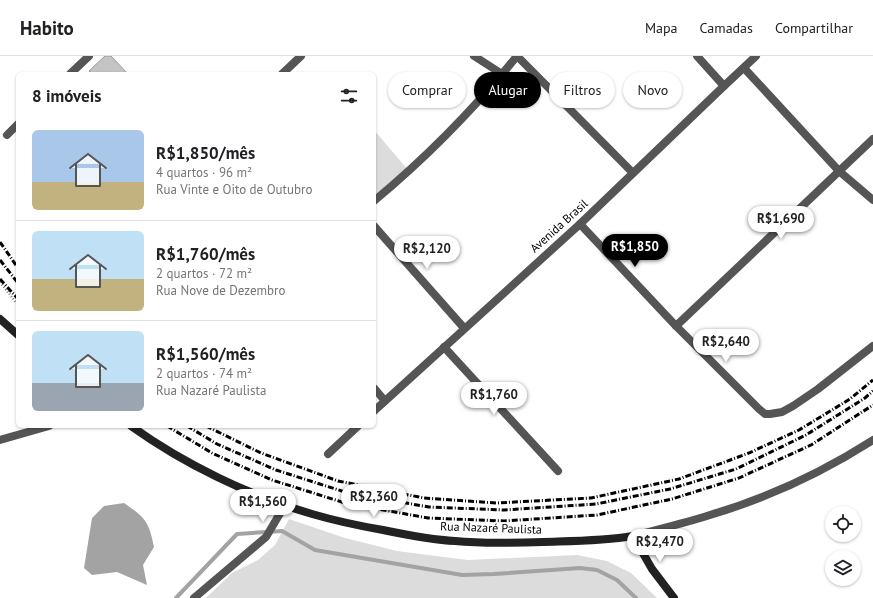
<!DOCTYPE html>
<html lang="pt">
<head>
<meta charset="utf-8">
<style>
	:root { --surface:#fff; --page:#f2f2f2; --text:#202124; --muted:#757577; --line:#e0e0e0; --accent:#000 }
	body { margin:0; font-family:"PT Sans",sans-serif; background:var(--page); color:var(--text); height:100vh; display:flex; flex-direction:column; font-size:15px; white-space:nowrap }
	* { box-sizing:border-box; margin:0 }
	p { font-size:13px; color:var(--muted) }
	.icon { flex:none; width:22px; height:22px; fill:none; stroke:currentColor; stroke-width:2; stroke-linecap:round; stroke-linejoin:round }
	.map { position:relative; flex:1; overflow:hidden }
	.sheet { position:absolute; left:16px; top:16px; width:360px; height:356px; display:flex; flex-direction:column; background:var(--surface); border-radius:6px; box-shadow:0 1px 3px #0004 }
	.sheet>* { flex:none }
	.top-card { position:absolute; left:388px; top:16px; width:380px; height:36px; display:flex; gap:8px }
	.controls { position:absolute; left:825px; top:450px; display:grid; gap:8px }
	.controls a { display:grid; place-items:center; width:36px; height:36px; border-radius:50%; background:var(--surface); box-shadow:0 1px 3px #0004; font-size:20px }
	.price { position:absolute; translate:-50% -34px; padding:0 9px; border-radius:14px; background:#fff; color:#222; font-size:13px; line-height:26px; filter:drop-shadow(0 1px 2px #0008) }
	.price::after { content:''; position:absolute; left:50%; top:24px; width:12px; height:9px; margin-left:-6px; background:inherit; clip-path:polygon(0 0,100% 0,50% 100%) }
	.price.current { background:var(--accent); color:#fff }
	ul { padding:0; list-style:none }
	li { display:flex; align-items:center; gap:12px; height:100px; padding:0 16px }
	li+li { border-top:1px solid var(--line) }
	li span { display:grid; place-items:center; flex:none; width:112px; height:80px; border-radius:6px; color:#555 }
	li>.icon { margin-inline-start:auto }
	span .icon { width:48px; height:48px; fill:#fffc; stroke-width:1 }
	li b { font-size:17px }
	h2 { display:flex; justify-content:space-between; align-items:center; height:48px; padding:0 16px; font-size:17px }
	.pill { padding:0 14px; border-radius:18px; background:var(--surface); box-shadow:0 1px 3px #0004; font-size:14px; line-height:36px }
	.pill.current { background:var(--accent); color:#fff }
	header { display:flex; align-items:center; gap:24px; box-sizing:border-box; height:56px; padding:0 20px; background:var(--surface); border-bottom:1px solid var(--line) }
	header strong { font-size:19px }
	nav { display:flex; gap:22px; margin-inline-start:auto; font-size:14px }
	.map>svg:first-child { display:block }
	.green { fill:#dcdcdc }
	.water { fill:#a3a3a3 }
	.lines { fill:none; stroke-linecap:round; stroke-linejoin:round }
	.stream { stroke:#a3a3a3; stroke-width:4 }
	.building { fill:#c4c4c4; stroke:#999 }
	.path { stroke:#777; stroke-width:2.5; stroke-dasharray:1 2; stroke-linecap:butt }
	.minor { stroke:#555; stroke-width:8 }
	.tertiary { stroke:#555; stroke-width:8 }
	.secondary { stroke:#222; stroke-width:8 }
	.rail { stroke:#000; stroke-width:3; stroke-dasharray:6 2 1 2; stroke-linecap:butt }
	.labels { text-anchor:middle; stroke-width:3.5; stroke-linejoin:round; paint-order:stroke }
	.street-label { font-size:12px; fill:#000; stroke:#fff }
</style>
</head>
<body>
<header>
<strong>Habito</strong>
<nav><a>Mapa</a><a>Camadas</a><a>Compartilhar</a></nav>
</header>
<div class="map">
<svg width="873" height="542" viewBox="0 0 873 542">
	<rect width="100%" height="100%" fill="#fff"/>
	<g class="green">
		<polygon points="374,74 408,114 374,142"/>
		<polygon points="289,463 345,482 397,495 468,504 577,499 607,505 631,517 657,542 206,542 232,517 258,504 275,489"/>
	</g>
	<path class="water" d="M124 447C146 462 149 466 154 491L143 509 147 529 117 516 92 519 84 512 92 462 104 450Z"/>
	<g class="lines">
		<polyline class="stream" points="176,542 237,478 282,475 315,494 462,519 494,518 580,512 597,514 617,524 636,542"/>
	</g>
	<polygon class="building" points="105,0 111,0 128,18 93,18 89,15"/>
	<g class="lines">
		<polyline class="path" points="0,226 18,249"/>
		<g class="minor">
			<polyline points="474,0 502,18"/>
			<polyline points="517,0 633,117"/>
			<polyline points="697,0 724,30"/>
			<polyline points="744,12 839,115 873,144"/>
			<polyline points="70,18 89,0"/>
			<polyline points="282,18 301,0"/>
			<polyline points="7,79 18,68"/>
			<path d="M374 145C427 101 474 53 517 0"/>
			<polyline points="580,168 676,270 759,353 765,358 770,358 782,356 793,350 818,333 873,290"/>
			<polyline points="374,170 464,272"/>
			<polyline points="676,270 873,83"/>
			<polyline points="444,291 558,415"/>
			<polyline points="374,332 385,345"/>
			<polyline points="0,384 49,370"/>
			<path d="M633 480C659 473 685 467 710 459 767 442 823 416 873 384"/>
			<polyline points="194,542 266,481 285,449"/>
		</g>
		<g class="tertiary">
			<polyline points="374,355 580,168 724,30 756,0"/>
			<polyline points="328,398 358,370"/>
		</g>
		<g class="secondary">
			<polyline points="0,263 18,279"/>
			<path d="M131 370C184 408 250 440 312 458 336 465 360 470 383 474 407 479 431 484 455 485 484 488 514 487 543 486 573 485 603 485 633 480L652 513 674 542"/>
		</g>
		<g class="rail">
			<polyline points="0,186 18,212"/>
			<polyline points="0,204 18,227"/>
			<polyline points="0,223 18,243"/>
			<polyline points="167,370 212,397 272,424 345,447 428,462 504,465 597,459 672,443 739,422 811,389 873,349"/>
			<polyline points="187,370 217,388 276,414 348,437 429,451 504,454 596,448 670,433 736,413 806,379 865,342 873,335"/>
			<polyline points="206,370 261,397 338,425 424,442 496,447 591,442 679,423 749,397 799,374 850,343 873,324"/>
		</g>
	</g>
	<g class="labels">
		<g class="street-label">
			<text transform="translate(559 170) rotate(-42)" y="4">Avenida Brasil</text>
			<text transform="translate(491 472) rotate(2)" y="4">Rua Nazaré Paulista</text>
		</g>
	</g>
</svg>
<div class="controls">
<a><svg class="icon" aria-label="locate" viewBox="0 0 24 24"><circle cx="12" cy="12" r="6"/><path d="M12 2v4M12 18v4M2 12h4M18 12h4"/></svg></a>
<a><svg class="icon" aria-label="layers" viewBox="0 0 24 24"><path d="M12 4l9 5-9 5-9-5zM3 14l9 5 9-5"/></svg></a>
</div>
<b class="price" style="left:781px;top:184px">R$1,690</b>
<b class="price current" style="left:635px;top:212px">R$1,850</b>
<b class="price" style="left:427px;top:214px">R$2,120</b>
<b class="price" style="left:726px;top:307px">R$2,640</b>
<b class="price" style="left:494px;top:360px">R$1,760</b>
<b class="price" style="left:374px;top:462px">R$2,360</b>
<b class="price" style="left:263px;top:467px">R$1,560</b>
<b class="price" style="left:660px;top:507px">R$2,470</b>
<div class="top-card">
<a class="pill">Comprar</a>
<a class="pill current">Alugar</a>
<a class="pill">Filtros</a>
<a class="pill">Novo</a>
</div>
<section class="sheet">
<h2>8 imóveis<svg class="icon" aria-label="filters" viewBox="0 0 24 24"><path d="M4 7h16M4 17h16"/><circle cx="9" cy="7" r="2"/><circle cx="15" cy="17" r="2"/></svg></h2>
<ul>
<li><span style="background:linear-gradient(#a9c7e8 65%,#c2b280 0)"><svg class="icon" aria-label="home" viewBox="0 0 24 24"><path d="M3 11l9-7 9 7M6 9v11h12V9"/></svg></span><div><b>R$1,850/mês</b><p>4 quartos · 96 m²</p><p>Rua Vinte e Oito de Outubro</p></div></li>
<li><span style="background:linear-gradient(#bfe0f5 60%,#c2b280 0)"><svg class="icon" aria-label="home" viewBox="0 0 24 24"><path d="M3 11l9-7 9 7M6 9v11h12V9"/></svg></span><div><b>R$1,760/mês</b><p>2 quartos · 72 m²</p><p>Rua Nove de Dezembro</p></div></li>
<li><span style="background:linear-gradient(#bfe0f5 65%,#9aa5b1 0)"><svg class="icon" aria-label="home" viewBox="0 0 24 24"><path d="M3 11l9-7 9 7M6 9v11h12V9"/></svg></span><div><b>R$1,560/mês</b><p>2 quartos · 74 m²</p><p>Rua Nazaré Paulista</p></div></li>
</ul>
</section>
</div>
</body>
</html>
